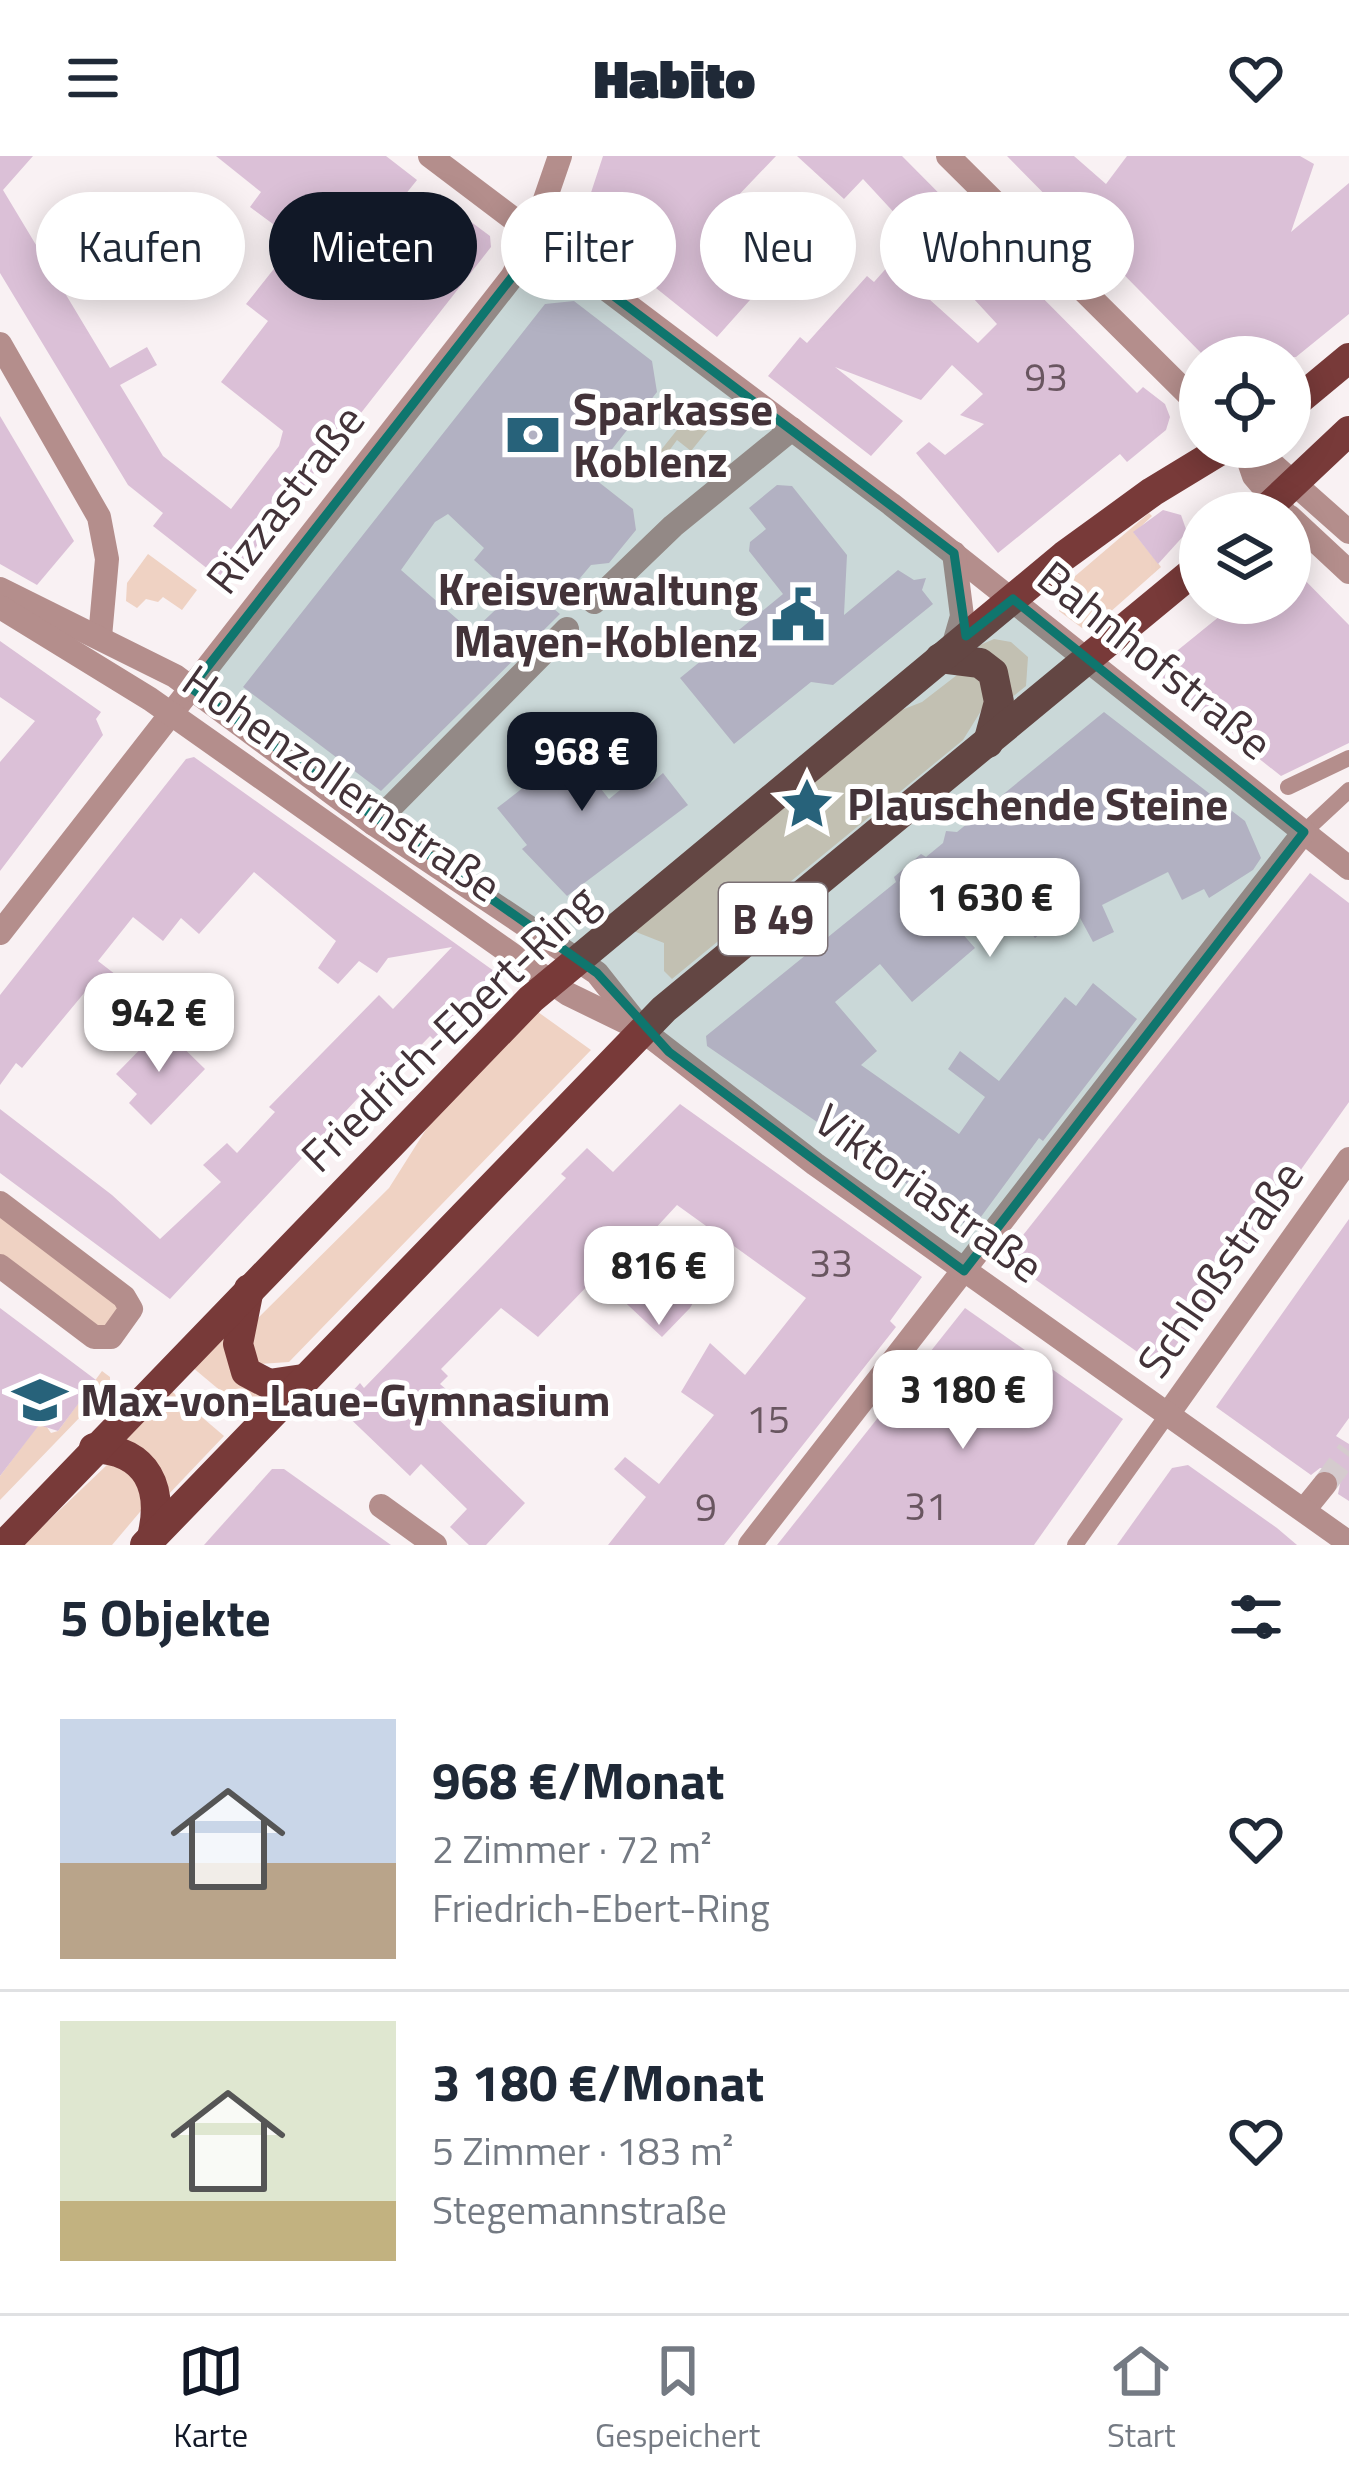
<!DOCTYPE html>
<html lang="de">
<head>
<meta charset="utf-8">
<style>
	:root { --surface:#fff; --page:#f2f2f3; --text:#1f2937; --muted:#747a83; --line:#e0e1e3; --accent:#111827 }
	body { margin:0; font-family:"Titillium Web",sans-serif; background:var(--page); color:var(--text); height:100vh; display:flex; flex-direction:column; font-size:45px; white-space:nowrap }
	* { box-sizing:border-box; margin:0 }
	p { font-size:39px; color:var(--muted) }
	.icon { flex:none; width:66px; height:66px; fill:none; stroke:currentColor; stroke-width:2; stroke-linecap:round; stroke-linejoin:round }
	.map { position:relative; height:1389px; overflow:hidden }
	.side { display:flex; flex-direction:column; background:var(--surface); flex:1 }
	.side>* { flex:none }
	.hud { position:absolute; left:36px; top:36px; width:1278px; height:108px; display:flex; gap:24px }
	.tools { position:absolute; left:1179px; top:180px; display:grid; gap:24px }
	.tools a { display:grid; place-items:center; width:132px; height:132px; border-radius:50%; background:var(--surface); box-shadow:0 6px 30px #0003; font-size:60px }
	.price { position:absolute; translate:-50% -102px; padding:0 27px; border-radius:24px; background:#fff; color:#222; font-size:39px; line-height:78px; filter:drop-shadow(0 3px 6px #0008) }
	.price::after { content:''; position:absolute; left:50%; top:72px; width:36px; height:27px; margin-left:-18px; background:inherit; clip-path:polygon(0 0,100% 0,50% 100%) }
	.price.current { background:var(--accent); color:#fff }
	ul { padding:0; list-style:none }
	li { display:flex; align-items:center; gap:36px; height:300px; padding:0 60px }
	li+li { border-top:3px solid var(--line) }
	li span { display:grid; place-items:center; flex:none; width:336px; height:240px; border-radius:0px; color:#555 }
	li>.icon { margin-inline-start:auto }
	span .icon { width:144px; height:144px; fill:#fffc; stroke-width:1 }
	li b { font-size:51px }
	h2 { display:flex; justify-content:space-between; align-items:center; height:144px; padding:0 60px; font-size:51px }
	.chip { padding:0 42px; border-radius:54px; background:var(--surface); box-shadow:0 6px 30px #0003; font-size:42px; line-height:108px }
	.chip.current { background:var(--accent); color:#fff }
	header { display:flex; justify-content:space-between; align-items:center; height:156px; padding:0 60px; background:var(--surface); font-size:54px; font-weight:800 }
	.tab-bar { display:flex; justify-content:space-around; align-items:center; height:168px; border-top:3px solid var(--line); background:var(--surface); font-size:33px; color:var(--muted) }
	.tab-bar a { display:grid; justify-items:center; gap:6px }
	.tab-bar .current { color:var(--accent) }
	.map>svg:first-child { display:block }
	.green { fill:#efd2c3 }
	.building { fill:#dbc0d7; fill-rule:evenodd }
	.lines { fill:none; stroke-linecap:round; stroke-linejoin:round }
	.minor-tunnel { stroke:#d5cbce; stroke-width:24; stroke-dasharray:24 12; stroke-linecap:butt }
	.pedestrian { stroke:#b48e8c; stroke-width:16 }
	.minor { stroke:#b48e8c; stroke-width:24 }
	.tertiary { stroke:#b48e8c; stroke-width:24 }
	.primary { stroke:#783a39; stroke-width:30 }
	.marked { fill:#0f766e; fill-opacity:0.2; stroke:#0f766e; stroke-width:9; stroke-linejoin:round }
	.labels { text-anchor:middle; stroke-width:10; stroke-linejoin:round; paint-order:stroke }
	.number-label { font-size:39px; fill:#695660 }
	.shield { fill:#fff; stroke:#7b7074; stroke-width:3 }
	.shield-label { font-size:42px; font-weight:bold; fill:#433339 }
	.poi-label { font-size:45px; font-weight:bold; fill:#433339; stroke:#fff; text-anchor:start }
	.street-label { font-size:45px; fill:#433339; stroke:#fff }
</style>
</head>
<body>
<header><svg class="icon" aria-label="menu" viewBox="0 0 24 24"><path d="M4 6h16M4 12h16M4 18h16"/></svg>Habito<svg class="icon" aria-label="heart" viewBox="0 0 24 24"><path d="M12 20l-8-8c-3-5 5-10 8-4 3-6 11-1 8 4z"/></svg></header>
<div class="map">
<svg width="1349" height="1389" viewBox="0 0 1349 1389">
	<rect width="100%" height="100%" fill="#f9f1f3"/>
	<g class="green">
		<polygon points="693,254 712,269 691,295 677,284 663,303 657,299"/>
		<polygon points="1149,357 1152,360 1134,377 1161,411 1100,465 1082,472 1059,455 1060,433"/>
		<polygon points="148,398 197,434 182,454 163,441 158,446 146,443 137,452 126,445 127,427"/>
		<polygon points="994,483 1011,486 1028,501 1026,530 1011,542 990,496 978,490"/>
		<polygon points="957,519 976,519 989,542 963,584 672,823 664,815 664,787 631,774 894,557 922,546"/>
		<polygon points="538,856 591,894 289,1206 260,1208 251,1199 257,1163 389,1032 432,964"/>
		<polygon points="0,1055 117,1142 119,1156 100,1174 0,1101"/>
		<polygon points="237,1163 261,1243 247,1257 192,1211"/>
		<polygon points="102,1215 110,1221 110,1230 0,1344 0,1320 42,1264 51,1277 58,1275"/>
		<polygon points="169,1233 224,1280 166,1341 124,1286"/>
		<polygon points="108,1308 131,1314 145,1350 112,1389 23,1389"/>
	</g>
	<g class="building">
		<polygon points="0,0 33,0 3,34 110,212 147,191 157,209 120,229 163,300 231,353 279,290 283,275 221,226 268,165 246,148 296,85 250,51 261,36 216,0 386,0 417,24 364,90 410,126 437,91 427,83 451,51 490,80 491,91 227,428 153,370 163,357 128,329 0,117"/>
		<polygon points="603,0 776,0 715,64 773,118 717,181 585,75 583,61"/>
		<polygon points="797,0 902,0 1137,237 1143,231 1165,248 1170,261 1166,274 1127,306 1120,298 998,397 916,297 929,286 945,299 984,268 960,259 983,238 952,209 921,244 835,211 903,265 871,300 768,220 800,181 807,187 867,120 874,126 890,108 978,187 997,168 863,23 844,43"/>
		<polygon points="1007,0 1074,0 1106,28 1127,0 1300,0 1314,8 1291,76 1349,27 1349,158 1296,201 1205,201"/>
		<path d="M574 145 652 205 657 236 591 320 633 353 636 374 609 407 591 409 554 453 560 458 381 635 243 531 545 148ZM448 358 484 392 474 404 512 438 472 476 401 414 435 366Z"/>
		<polygon points="0,260 74,385 37,429 0,408"/>
		<polygon points="777,329 792,330 847,399 844,459 898,414 914,424 926,422 922,434 933,448 833,529 811,526 734,588 680,522 783,438 749,395 750,386 766,373 749,352"/>
		<polygon points="1163,354 1181,359 1187,376 1158,408 1133,376"/>
		<polygon points="1290,409 1349,469 1349,587 1281,620 1163,527 1162,507 1236,447 1290,447"/>
		<polygon points="0,485 101,556 96,563 103,579 0,715 0,606 35,565 0,541"/>
		<polygon points="1104,556 1245,665 1261,702 1253,714 1209,742 1204,733 1182,744 1168,716 1102,749 1114,776 1093,786 1079,760 1072,763 1067,756 1035,782 988,723 945,758 975,792 912,846 880,808 835,846 877,895 861,909 959,978 985,941 948,913 960,895 999,925 1065,841 1076,850 1093,827 1137,863 1043,985 1039,982 972,1073 707,890 706,880 896,726 894,721 921,698 926,701 943,687 946,675 957,676"/>
		<polygon points="562,574 575,589 570,594 609,643 641,617 650,628 663,617 688,649 567,740 522,693 527,689 497,652 524,631 511,616"/>
		<polygon points="194,601 494,815 434,884 430,880 399,912 387,911 170,1143 0,1017 0,953 112,1039 160,1083 221,1026 203,1009 227,987 237,997 275,956 269,951 379,839 393,853 452,791 388,802 377,817 359,805 338,828 318,812 336,785 254,716 199,778 181,762 163,785 133,761 98,805 133,832 112,858 85,836 22,912 16,907 0,929 0,839 186,603"/>
		<polygon points="1310,717 1349,747 1349,946 1160,1212 1005,1102"/>
		<polygon points="162,871 205,913 151,969 129,947 137,938 116,918"/>
		<polygon points="680,948 922,1121 890,1165 896,1171 724,1389 608,1389 646,1341 614,1313 625,1301 659,1328 714,1259 681,1236 710,1187 745,1219 806,1142 677,1049 653,1075 706,1125 690,1152 662,1181 597,1120 538,1181 501,1152 441,1213 448,1220 440,1228 447,1234 428,1253 525,1347 486,1389 469,1389 450,1371 467,1353 421,1308 410,1320 338,1251 360,1227 364,1232 484,1108 566,1022 561,1018 587,992 613,1016"/>
		<polygon points="1349,1063 1349,1262 1336,1280 1349,1288 1349,1345 1338,1338 1341,1323 1334,1315 1320,1312 1311,1319 1216,1251"/>
		<polygon points="0,1152 96,1224 58,1275 39,1269 0,1320"/>
		<polygon points="965,1152 1123,1263 1034,1389 777,1389"/>
		<polygon points="1188,1309 1277,1372 1297,1389 1117,1389 1172,1312"/>
		<polygon points="272,1313 284,1313 391,1389 204,1389"/>
	</g>
	<g class="lines">
		<polyline class="minor-tunnel" points="1325,1328 1349,1295"/>
		<g class="pedestrian">
			<polyline points="1288,631 1349,602"/>
			<polyline points="1304,676 1349,634"/>
			<polyline points="1075,1389 1168,1258"/>
		</g>
		<g class="minor">
			<polyline points="430,0 891,348 1349,712"/>
			<polyline points="948,0 1200,250"/>
			<polyline points="0,188 99,361 107,403 100,481"/>
			<polyline points="594,446 673,370 792,273"/>
			<polyline points="953,491 962,460 954,397"/>
			<polyline points="374,668 567,473"/>
			<polyline points="0,777 512,121 529,90 560,0"/>
			<polyline points="0,1047 124,1141 131,1153 111,1181 94,1181 0,1110"/>
			<polyline points="1168,1258 1349,1003"/>
			<polyline points="381,1350 435,1389"/>
			<polyline points="1304,1354 1325,1328"/>
			<polyline points="750,1389 1304,676"/>
		</g>
		<g class="tertiary">
			<polyline points="1244,291 1254,320 1283,354"/>
			<polyline points="1253,291 1349,376"/>
			<polyline points="1290,361 1349,416"/>
			<polyline points="0,433 175,520 374,668 597,817 642,874"/>
			<polyline points="0,451 150,543 568,838 642,874 815,1008 1349,1387"/>
		</g>
		<g class="primary">
			<polyline points="1290,251 1349,202"/>
			<polyline points="1262,357 1349,275"/>
			<polyline points="940,502 980,507 993,517 999,546 988,587"/>
			<polyline points="249,1133 238,1188 246,1216 269,1228 303,1223"/>
			<path d="M94 1292C148 1295 164 1332 152 1381"/>
			<polyline points="4,1389 531,843 1064,400 1152,336 1226,291"/>
			<polyline points="145,1389 664,853 1200,410"/>
		</g>
	</g>
	<path class="marked" d="M533 79 954 397 966 480 1013 443 1304 676 964 1115 669 896 597 817 191 532 512 121Z"/>
	<defs>
		<symbol id="bank-bare" viewBox="-9 -9 18 18"><path d="M-6-4H6V4H-6ZM0-2.3a2.3 2.3 0 1 0 0 4.6a2.3 2.3 0 1 0 0-4.6Z" fill="#27627a" stroke="#fff" stroke-width="2.5" paint-order="stroke"/></symbol>
		<symbol id="civic-bare" viewBox="-9 -9 18 18"><path d="M-.6-6.5H3V-4.5H.6V-3L4-1V1h2V6H-6V1h2V-1L-.6-3ZM-1.2 2.5V6h2.4V2.5Z" fill="#27627a" stroke="#fff" stroke-width="2.5" paint-order="stroke"/></symbol>
		<symbol id="sight-bare" viewBox="-9 -9 18 18"><path d="M0-6L1.8-2.2L6-1.7L2.9 1.2L3.7 5.4L0 3.3L-3.7 5.4L-2.9 1.2L-6-1.7L-1.8-2.2Z" fill="#27627a" stroke="#fff" stroke-width="2.5" paint-order="stroke"/></symbol>
		<symbol id="school-bare" viewBox="-9 -9 18 18"><path d="M0-5L7-2L0 1L-7-2ZM-4 1L0 2.5L4 1V4Q0 6-4 4Z" fill="#27627a" stroke="#fff" stroke-width="2.5" paint-order="stroke"/></symbol>
	</defs>
	<g fill-rule="evenodd">
		<use href="#bank-bare" x="495" y="241" width="76" height="76"/>
		<use href="#civic-bare" x="760" y="421" width="76" height="76"/>
		<use href="#sight-bare" x="769" y="610" width="76" height="76"/>
		<use href="#school-bare" x="2" y="1206" width="76" height="76"/>
	</g>
	<g class="labels">
		<g class="number-label">
			<text x="1046" y="235">93</text>
			<text x="831" y="1121">33</text>
			<text x="768" y="1277">15</text>
			<text x="926" y="1364">31</text>
			<text x="706" y="1365">9</text>
		</g>
		<rect class="shield" x="719" y="727" width="108" height="72" rx="9"/>
		<g class="shield-label">
			<text x="773" y="778">B 49</text>
		</g>
		<g class="poi-label">
			<text x="573" y="269">Sparkasse<tspan x="573" dy="52">Koblenz</tspan></text>
			<text x="758" y="449" text-anchor="end">Kreisverwaltung<tspan x="758" dy="52">Mayen-Koblenz</tspan></text>
			<text x="847" y="664">Plauschende Steine</text>
			<text x="80" y="1260">Max-von-Laue-Gymnasium</text>
		</g>
		<g class="street-label">
			<text transform="translate(285 343) rotate(-52)" y="16">Rizzastraße</text>
			<text transform="translate(1155 504) rotate(39)" y="16">Bahnhofstraße</text>
			<text transform="translate(342 627) rotate(35)" y="16">Hohenzollernstraße</text>
			<text transform="translate(449 872) rotate(-44)" y="16">Friedrich-Ebert-Ring</text>
			<text transform="translate(929 1037) rotate(36)" y="16">Viktoriastraße</text>
			<text transform="translate(1220 1113) rotate(-55)" y="16">Schloßstraße</text>
		</g>
	</g>
</svg>
<div class="tools">
<a><svg class="icon" aria-label="locate" viewBox="0 0 24 24"><circle cx="12" cy="12" r="6"/><path d="M12 2v4M12 18v4M2 12h4M18 12h4"/></svg></a>
<a><svg class="icon" aria-label="layers" viewBox="0 0 24 24"><path d="M12 4l9 5-9 5-9-5zM3 14l9 5 9-5"/></svg></a>
</div>
<b class="price current" style="left:582px;top:658px">968 €</b>
<b class="price" style="left:990px;top:804px">1 630 €</b>
<b class="price" style="left:159px;top:919px">942 €</b>
<b class="price" style="left:659px;top:1172px">816 €</b>
<b class="price" style="left:963px;top:1296px">3 180 €</b>
<div class="hud">
<a class="chip">Kaufen</a>
<a class="chip current">Mieten</a>
<a class="chip">Filter</a>
<a class="chip">Neu</a>
<a class="chip">Wohnung</a>
</div>
</div>
<section class="side">
<h2>5 Objekte<svg class="icon" aria-label="filters" viewBox="0 0 24 24"><path d="M4 7h16M4 17h16"/><circle cx="9" cy="7" r="2"/><circle cx="15" cy="17" r="2"/></svg></h2>
<ul>
<li><span style="background:linear-gradient(#c9d6e8 60%,#b9a48a 0)"><svg class="icon" aria-label="home" viewBox="0 0 24 24"><path d="M3 11l9-7 9 7M6 9v11h12V9"/></svg></span><div><b>968 €/Monat</b><p>2 Zimmer · 72 m²</p><p>Friedrich-Ebert-Ring</p></div><svg class="icon" aria-label="heart" viewBox="0 0 24 24"><path d="M12 20l-8-8c-3-5 5-10 8-4 3-6 11-1 8 4z"/></svg></li>
<li><span style="background:linear-gradient(#dfe7d0 75%,#c2b280 0)"><svg class="icon" aria-label="home" viewBox="0 0 24 24"><path d="M3 11l9-7 9 7M6 9v11h12V9"/></svg></span><div><b>3 180 €/Monat</b><p>5 Zimmer · 183 m²</p><p>Stegemannstraße</p></div><svg class="icon" aria-label="heart" viewBox="0 0 24 24"><path d="M12 20l-8-8c-3-5 5-10 8-4 3-6 11-1 8 4z"/></svg></li>
</ul>
</section>
<nav class="tab-bar">
<a class="current"><svg class="icon" aria-label="map" viewBox="0 0 24 24"><path d="M3 6l6-2 6 2 6-2v14l-6 2-6-2-6 2zM9 4v14M15 6v14"/></svg>Karte</a>
<a><svg class="icon" aria-label="saved" viewBox="0 0 24 24"><path d="M7 4h10v16l-5-4-5 4z"/></svg>Gespeichert</a>
<a><svg class="icon" aria-label="home" viewBox="0 0 24 24"><path d="M3 11l9-7 9 7M6 9v11h12V9"/></svg>Start</a>
</nav>
</body>
</html>
